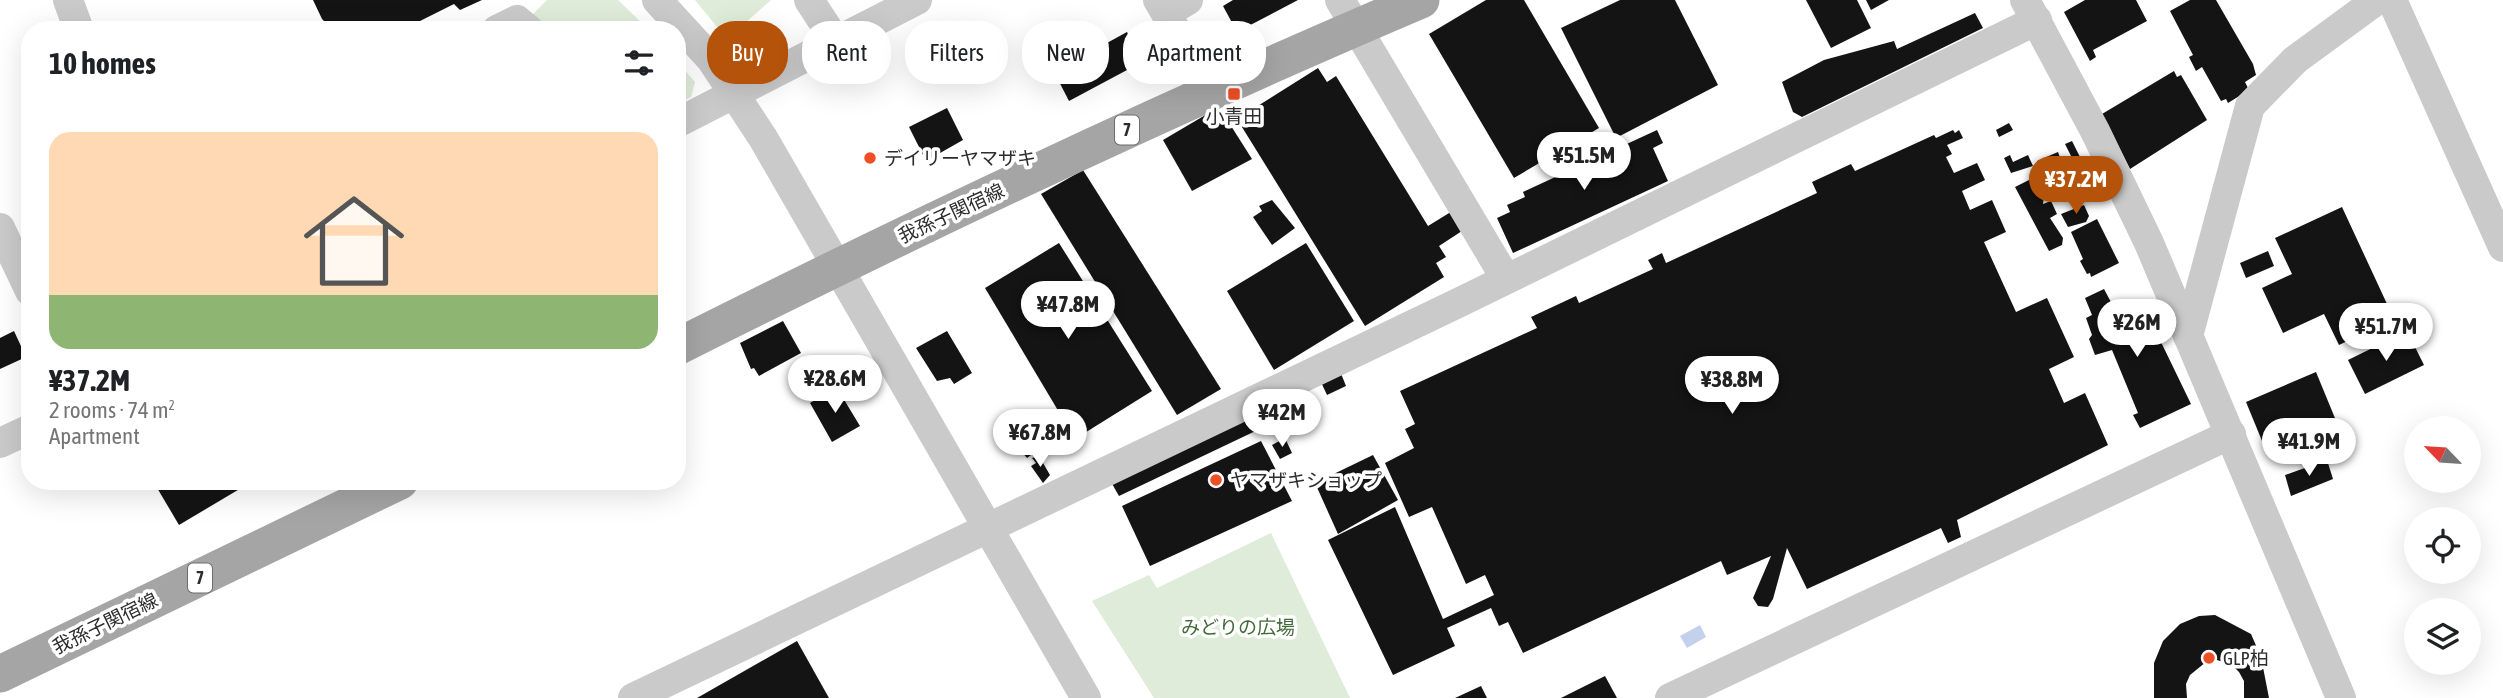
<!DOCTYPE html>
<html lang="en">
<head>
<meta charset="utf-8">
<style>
	:root { --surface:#fff; --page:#f6f6f6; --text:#202124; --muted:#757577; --accent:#b45309 }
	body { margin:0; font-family:"Asap Condensed","Noto Sans JP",sans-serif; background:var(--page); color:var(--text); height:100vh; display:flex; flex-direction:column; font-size:26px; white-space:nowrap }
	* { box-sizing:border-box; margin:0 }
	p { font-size:23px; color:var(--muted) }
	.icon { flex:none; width:38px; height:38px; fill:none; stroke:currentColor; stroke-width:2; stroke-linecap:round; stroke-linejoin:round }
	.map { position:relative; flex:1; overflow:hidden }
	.side { position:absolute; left:21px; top:21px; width:665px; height:469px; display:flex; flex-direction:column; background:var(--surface); border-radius:28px; box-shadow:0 7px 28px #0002 }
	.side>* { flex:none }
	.guide { position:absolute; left:707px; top:21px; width:665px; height:63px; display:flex; gap:14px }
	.needle { width:46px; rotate:295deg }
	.fabs { position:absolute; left:2404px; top:416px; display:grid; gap:14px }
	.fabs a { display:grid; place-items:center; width:77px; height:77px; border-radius:50%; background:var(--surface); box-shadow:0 7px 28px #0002; font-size:35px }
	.price { position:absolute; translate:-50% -60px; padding:0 16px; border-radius:24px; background:#fff; color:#222; font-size:23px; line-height:46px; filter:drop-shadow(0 2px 4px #0008) }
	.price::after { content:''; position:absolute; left:50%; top:42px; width:21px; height:16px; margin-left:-10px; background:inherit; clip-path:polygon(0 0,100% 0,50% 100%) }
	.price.active { background:var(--accent); color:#fff }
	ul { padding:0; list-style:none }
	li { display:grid; align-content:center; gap:14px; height:371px; padding:0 28px }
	li span { display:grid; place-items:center; height:217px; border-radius:21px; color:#555 }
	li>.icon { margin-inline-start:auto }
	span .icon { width:126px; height:126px; fill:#fffc; stroke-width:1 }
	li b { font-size:30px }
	h2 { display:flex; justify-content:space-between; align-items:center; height:84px; padding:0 28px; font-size:30px }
	.tag { padding:0 24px; border-radius:28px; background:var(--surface); box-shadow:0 7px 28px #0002; font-size:24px; line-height:63px }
	.tag.active { background:var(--accent); color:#fff }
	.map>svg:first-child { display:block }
	.green { fill:#deecd9 }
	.water { fill:#c4d1ed }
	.building { fill:#141414 }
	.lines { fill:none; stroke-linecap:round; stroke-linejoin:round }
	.minor { stroke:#cacaca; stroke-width:30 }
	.major { stroke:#a5a5a5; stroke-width:37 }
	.poi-dot { fill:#ee4f25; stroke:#fff; stroke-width:2.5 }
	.labels { text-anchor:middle; stroke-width:7; stroke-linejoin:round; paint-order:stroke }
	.shield { fill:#fff; stroke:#6c6c6c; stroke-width:2 }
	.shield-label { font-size:18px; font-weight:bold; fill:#2d2d2d }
	.poi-label { font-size:19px; fill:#2d2d2d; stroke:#fff; text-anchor:start }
	.street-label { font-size:19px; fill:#2d2d2d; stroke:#fff }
	.park-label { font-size:19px; fill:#426a38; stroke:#fff }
</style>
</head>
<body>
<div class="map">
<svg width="2503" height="698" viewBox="0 0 2503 698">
	<rect width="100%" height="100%" fill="#fff"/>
	<g class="green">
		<polygon points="547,0 618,0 649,30 547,30 530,17"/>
		<polygon points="695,0 771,0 727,39"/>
		<polygon points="677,61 695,82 691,97 677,104"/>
		<polygon points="1271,533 1350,698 1154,698 1092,601 1149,575 1157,588"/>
	</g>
	<polygon class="water" points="1700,625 1706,637 1687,648 1680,636"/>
	<g class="building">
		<polygon points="313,0 482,0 460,10 454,4 402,30 333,30 322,19"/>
		<polygon points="1233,0 1298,0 1237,32 1223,6"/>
		<polygon points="1486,0 1524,0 1599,128 1514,178 1429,34"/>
		<polygon points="1620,0 1675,0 1718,85 1616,138 1561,28"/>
		<polygon points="1806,0 1857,0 1871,28 1831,48"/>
		<polygon points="1866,0 1889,0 1871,10"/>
		<polygon points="2085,0 2136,0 2147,21 2093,50 2096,57 2090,61 2064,12"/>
		<polygon points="2190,0 2216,0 2253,64 2256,75 2245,82 2249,90 2228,103 2226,99 2221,101 2202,67 2196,71 2189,57 2193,55 2170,11"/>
		<polygon points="1975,13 1983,28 1802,117 1793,112 1782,82 1824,60 1894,41 1897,49"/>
		<polygon points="1127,32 1142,62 1069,101 1054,72"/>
		<polygon points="1318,68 1327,82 1336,76 1428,226 1454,210 1465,229 1439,246 1446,257 1436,263 1444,277 1365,326 1237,119"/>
		<polygon points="2174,71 2177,77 2181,75 2207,120 2130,169 2102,114"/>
		<polygon points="1219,107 1252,159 1192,191 1163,140"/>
		<polygon points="947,108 963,140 926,161 909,127"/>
		<polygon points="2009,123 2013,130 1999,137 1996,130"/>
		<polygon points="1657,130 1663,143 1653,148 1668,181 1513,253 1497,218 1510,212 1507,205 1525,197 1523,192"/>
		<polygon points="1953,130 1955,133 1959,130 1963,138 1947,145 1952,154 1946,157 1954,173 1977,163 1985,180 1962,191 1970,210 1992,200 2006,232 1984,242 2016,312 2047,298 2074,357 2049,369 2064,403 2085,393 2108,445 1957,520 1961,537 1948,543 1941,528 1807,589 1787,548 1773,599 1768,607 1758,606 1753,598 1771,556 1727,575 1721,561 1523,653 1508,622 1499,626 1491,608 1447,628 1455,646 1393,675 1328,540 1395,507 1443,619 1494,595 1485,575 1466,584 1432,507 1409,517 1385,463 1414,448 1405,429 1415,424 1400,391 1537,328 1531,317 1576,296 1579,303 1653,269 1648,260 1662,253 1666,263 1817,193 1812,182 1851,164 1855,171 1934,135 1936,138"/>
		<polygon points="2072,141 2081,159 2074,162 2065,144"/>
		<polygon points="2058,152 2062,163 2043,172 2037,161"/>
		<polygon points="2010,155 2013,162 2028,155 2033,166 2011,173 2004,158"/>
		<polygon points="2070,168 2075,179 2068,183 2062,171"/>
		<polygon points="1083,170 1221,389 1177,415 1041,194"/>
		<polygon points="2054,175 2059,188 2050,191 2045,179"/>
		<polygon points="2031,179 2040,196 2044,195 2043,204 2051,201 2057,214 2050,218 2063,238 2062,245 2049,251 2015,187"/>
		<polygon points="1272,200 1295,228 1272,245 1253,217 1262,211 1259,206"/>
		<polygon points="2084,205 2089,216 2086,222 2068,227 2061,214"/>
		<polygon points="2342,207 2394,319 2339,345 2324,314 2283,333 2262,288 2292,274 2275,238"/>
		<polygon points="2097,219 2119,263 2091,277 2090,273 2087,274 2080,261 2083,259 2071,232"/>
		<polygon points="1059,243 1152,391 1075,439 985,288"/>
		<polygon points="1306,243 1354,321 1274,370 1227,291"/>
		<polygon points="2268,251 2274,266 2246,278 2240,263"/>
		<polygon points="2104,289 2112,304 2099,312 2114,304 2124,319 2145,309 2191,404 2140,428 2133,415 2138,413 2112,350 2095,355 2089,339 2092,335 2086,318 2092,315 2085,298"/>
		<polygon points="783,321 801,353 759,376 754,368 751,369 740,343"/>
		<polygon points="14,331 26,357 0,369 0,338"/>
		<polygon points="947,331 972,373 954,384 950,378 937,381 916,348"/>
		<polygon points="2407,331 2424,365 2365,394 2348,360"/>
		<polygon points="1340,371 1346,386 1327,395 1320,380"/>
		<polygon points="2316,372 2337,423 2267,453 2246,402"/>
		<polygon points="833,389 836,395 840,393 860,426 832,442 810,403"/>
		<polygon points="1258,411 1266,426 1119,496 1111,482"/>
		<polygon points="1040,419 1050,438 1044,440 1048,449 1042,452 1039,449 1027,458 1013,441 1027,433 1031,424"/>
		<polygon points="1285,438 1292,453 1280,459 1272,445"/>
		<polygon points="1261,441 1292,501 1150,566 1122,506"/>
		<polygon points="1373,455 1398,500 1338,534 1315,483"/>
		<polygon points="1039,456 1050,475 1043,483 1031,466 1036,463 1032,458"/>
		<polygon points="2327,460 2333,479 2291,496 2285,475"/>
		<polygon points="153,481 253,481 179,525"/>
		<polygon points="2215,615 2251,634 2261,657 2269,698 2244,698 2244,681 2239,672 2232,665 2217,660 2206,662 2190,675 2186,684 2187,698 2154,698 2154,663 2163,641 2180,624 2199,616"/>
		<polygon points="797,641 829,698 697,698"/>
		<polygon points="1605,676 1617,698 1561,698"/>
		<polygon points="1481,686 1487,698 1455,698"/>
	</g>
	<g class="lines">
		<g class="minor">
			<polyline points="68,0 79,30"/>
			<polyline points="657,0 711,59 763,138 1086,698"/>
			<polyline points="809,0 837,43"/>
			<polyline points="1158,0 1211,90"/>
			<polyline points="1340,0 1506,279"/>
			<polyline points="2025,0 2095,131 2149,243 2341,698"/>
			<polyline points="2392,0 2503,247"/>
			<polyline points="1166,13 1188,0"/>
			<polyline points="497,30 517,20 529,30"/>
			<polyline points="677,123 917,0"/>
			<polyline points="0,228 30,291"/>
			<polyline points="2188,336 2250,106 2295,60 2377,0"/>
			<polyline points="0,443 30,429"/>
			<polyline points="633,698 1456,304 2037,20"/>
			<polyline points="1670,698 2231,434"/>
		</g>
		<g class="major">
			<path d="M677 347C922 224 1169 107 1421 0"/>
			<polyline points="0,674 400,481"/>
		</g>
	</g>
	<g class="poi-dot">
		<rect x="1227" y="87" width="14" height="14" rx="3.5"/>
		<circle cx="870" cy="158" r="7"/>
		<circle cx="1216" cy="480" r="7"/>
		<circle cx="2209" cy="658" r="7"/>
	</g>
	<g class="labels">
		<g class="shield">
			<rect x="1115" y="115.5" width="24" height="29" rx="5"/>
			<rect x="188" y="563.5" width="24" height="29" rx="5"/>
		</g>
		<g class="shield-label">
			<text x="1127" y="136">7</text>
			<text x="200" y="584">7</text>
		</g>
		<g class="poi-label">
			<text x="1234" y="123" text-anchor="middle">小青田</text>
			<text x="884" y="165">デイリーヤマザキ</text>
			<text x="1230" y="487">ヤマザキショップ</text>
			<text x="2223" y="665">GLP柏</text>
		</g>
		<g class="street-label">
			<text transform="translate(951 213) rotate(-25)" y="7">我孫子関宿線</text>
			<text transform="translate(105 623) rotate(-26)" y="7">我孫子関宿線</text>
		</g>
		<g class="park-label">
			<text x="1238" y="634">みどりの広場</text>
		</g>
	</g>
</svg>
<div class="fabs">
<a><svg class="needle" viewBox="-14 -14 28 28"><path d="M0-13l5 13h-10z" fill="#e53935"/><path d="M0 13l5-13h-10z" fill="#757577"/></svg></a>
<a><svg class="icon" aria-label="locate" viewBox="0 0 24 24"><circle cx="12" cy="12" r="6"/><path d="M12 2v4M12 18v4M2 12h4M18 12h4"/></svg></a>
<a><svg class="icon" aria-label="layers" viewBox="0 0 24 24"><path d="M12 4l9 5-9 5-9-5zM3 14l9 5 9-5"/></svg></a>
</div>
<b class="price" style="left:1584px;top:192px">¥51.5M</b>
<b class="price active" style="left:2076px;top:216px">¥37.2M</b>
<b class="price" style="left:1068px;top:341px">¥47.8M</b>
<b class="price" style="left:2137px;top:359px">¥26M</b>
<b class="price" style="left:2386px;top:363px">¥51.7M</b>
<b class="price" style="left:835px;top:415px">¥28.6M</b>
<b class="price" style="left:1732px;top:416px">¥38.8M</b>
<b class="price" style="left:1282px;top:449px">¥42M</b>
<b class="price" style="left:1040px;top:469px">¥67.8M</b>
<b class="price" style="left:2309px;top:478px">¥41.9M</b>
<div class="guide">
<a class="tag active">Buy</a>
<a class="tag">Rent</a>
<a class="tag">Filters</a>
<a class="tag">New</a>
<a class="tag">Apartment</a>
</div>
<section class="side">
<h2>10 homes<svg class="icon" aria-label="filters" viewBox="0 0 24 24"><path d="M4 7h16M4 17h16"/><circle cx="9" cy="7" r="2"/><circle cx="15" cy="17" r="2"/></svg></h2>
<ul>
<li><span style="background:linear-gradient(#ffd9b3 75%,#8fb573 0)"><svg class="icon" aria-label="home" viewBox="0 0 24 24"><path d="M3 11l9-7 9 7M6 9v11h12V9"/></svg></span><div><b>¥37.2M</b><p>2 rooms · 74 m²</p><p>Apartment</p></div></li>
</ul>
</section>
</div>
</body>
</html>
